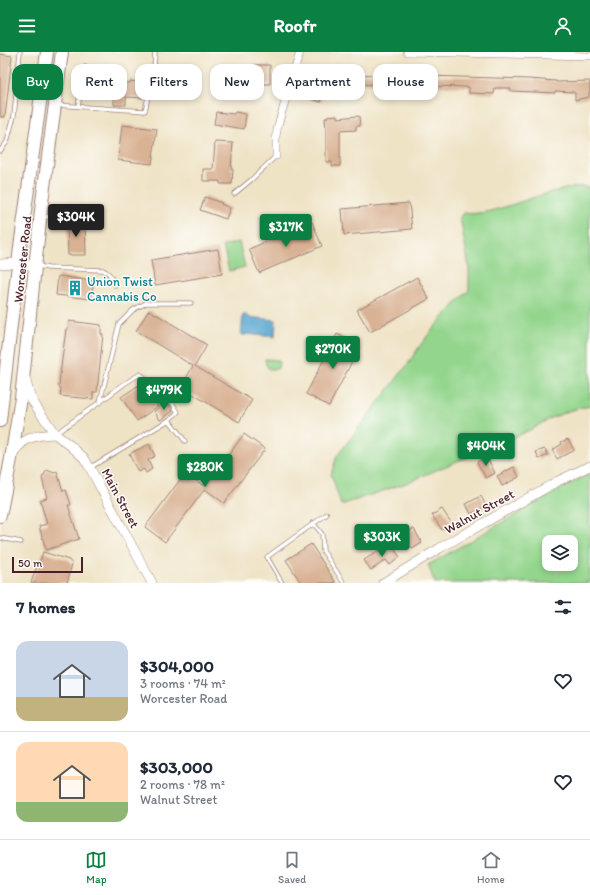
<!DOCTYPE html>
<html lang="en">
<head>
<meta charset="utf-8">
<style>
	:root { --surface:#fff; --page:#f2f2f3; --text:#1f2937; --muted:#747a83; --line:#e0e1e3; --accent:#0b8043 }
	body { margin:0; font-family:Itim,sans-serif; background:var(--page); color:var(--text); height:100vh; display:flex; flex-direction:column; font-size:15px; white-space:nowrap }
	* { box-sizing:border-box; margin:0 }
	p { font-size:13px; color:var(--muted) }
	.icon { flex:none; width:22px; height:22px; fill:none; stroke:currentColor; stroke-width:2; stroke-linecap:round; stroke-linejoin:round }
	.map { position:relative; height:531px; overflow:hidden }
	.drawer { display:flex; flex-direction:column; background:var(--surface); flex:1 }
	.drawer>* { flex:none }
	.guide { position:absolute; left:12px; top:12px; width:566px; height:36px; display:flex; gap:8px }
	.tools { position:absolute; left:542px; top:483px; display:grid; gap:8px }
	.tools a { display:grid; place-items:center; width:36px; height:36px; border-radius:8px; background:var(--surface); box-shadow:0 2px 6px #0003; font-size:20px }
	.scale { position:absolute; left:12px; bottom:10px; width:71px; box-sizing:border-box; padding-left:4px; border:2px solid #4a1f2b; border-top:0; font-size:11px; line-height:14px; white-space:nowrap; color:#4a1f2b; -webkit-text-stroke:3px #fdfcf7; paint-order:stroke }
	.price { position:absolute; translate:-50% -34px; padding:0 9px; border-radius:4px; background:var(--accent); color:#fff; font-size:13px; line-height:26px; filter:drop-shadow(0 1px 2px #0008) }
	.price::after { content:''; position:absolute; left:50%; top:24px; width:12px; height:9px; margin-left:-6px; background:inherit; clip-path:polygon(0 0,100% 0,50% 100%) }
	.price.current { background:#222; color:#fff }
	ul { padding:0; list-style:none }
	li { display:flex; align-items:center; gap:12px; height:100px; padding:0 16px }
	li+li { border-top:1px solid var(--line) }
	li span { display:grid; place-items:center; flex:none; width:112px; height:80px; border-radius:12px; color:#555 }
	li>.icon { margin-inline-start:auto }
	span .icon { width:48px; height:48px; fill:#fffc; stroke-width:1 }
	li b { font-size:17px }
	h2 { display:flex; justify-content:space-between; align-items:center; height:48px; padding:0 16px; font-size:17px }
	.pill { padding:0 14px; border-radius:12px; background:var(--surface); box-shadow:0 2px 6px #0003; font-size:14px; line-height:36px }
	.pill.current { background:var(--accent); color:#fff }
	header { display:flex; justify-content:space-between; align-items:center; height:52px; padding:0 16px; background:var(--accent); color:#fff; font-size:18px; font-weight:700 }
	.menu { display:flex; justify-content:space-around; align-items:center; height:56px; border-top:1px solid var(--line); background:var(--surface); font-size:11px; color:var(--muted) }
	.menu a { display:grid; justify-items:center; gap:2px }
	.menu .current { color:var(--accent) }
	.map>svg:first-child { display:block }
	.green { fill:#93d58c; stroke:#6e7a5c; fill-rule:evenodd }
	.water { fill:#54a5cf; stroke:#4f627d }
	.building { fill:#d9b294 }
	.lines { fill:none; stroke-linecap:round; stroke-linejoin:round }
	.service-casing { stroke:#9c8178; stroke-width:5 }
	.minor-casing { stroke:#9c8178; stroke-width:8 }
	.tertiary-casing { stroke:#9c8178; stroke-width:10 }
	.trunk-casing { stroke:#9c8178; stroke-width:14 }
	.service { stroke:#fff; stroke-width:3.5 }
	.minor { stroke:#fff; stroke-width:7 }
	.tertiary { stroke:#fff; stroke-width:9 }
	.trunk { stroke:#fff; stroke-width:12 }
	.labels { text-anchor:middle; stroke-width:3; stroke-linejoin:round; paint-order:stroke }
	.street-label { font-size:13px; fill:#4a1f2b; stroke:#fdfcf7 }
	.culture-label { font-size:13px; fill:#0d838f; stroke:#fdfcf7; text-anchor:start }
</style>
</head>
<body>
<header><svg class="icon" aria-label="menu" viewBox="0 0 24 24"><path d="M4 6h16M4 12h16M4 18h16"/></svg>Roofr<svg class="icon" aria-label="person" viewBox="0 0 24 24"><circle cx="12" cy="8" r="4"/><path d="M4 21q1-7 8-7t8 7"/></svg></header>
<div class="map">
<svg width="590" height="531" viewBox="0 0 590 531">
	<rect width="100%" height="100%" fill="#fdfcf7"/>
	<filter id="ink" filterUnits="userSpaceOnUse"><feTurbulence type="fractalNoise" baseFrequency=".025" numOctaves="2"/><feDisplacementMap in="SourceGraphic" scale="8" xChannelSelector="R" yChannelSelector="G"/><feConvolveMatrix kernelMatrix="1 2 1 2 8 2 1 2 1" color-interpolation-filters="sRGB"/></filter>
	<filter id="wash" filterUnits="userSpaceOnUse"><feTurbulence type="fractalNoise" baseFrequency=".012" numOctaves="4" result="noise"/><feDisplacementMap in="SourceGraphic" scale="16" xChannelSelector="R" yChannelSelector="G"/><feGaussianBlur stdDeviation="0.9" result="paint"/><feColorMatrix in="noise" values="0 0 0 0 0 0 0 0 0 0 0 0 0 0 0 0 0 1.4 0 .05"/><feComposite in="paint" operator="in"/></filter>
	<g filter="url(#wash)">
		<rect width="100%" height="100%" fill="#efe3c6"/>
		<g class="green">
			<path d="M581 134 590 136V354L571 358 549 367 530 378 406 431 341 453 331 422 337 404 408 312C426 282 445 263 469 238V216L460 165 464 161C486 165 525 147 548 141 558 138 570 136 581 134Z"/>
			<polygon points="239,190 245,215 229,219 223,194"/>
			<path d="M265 307 277 308 279 311 278 316 273 318C267 317 266 314 265 307Z"/>
			<path d="M590 422V531H435L428 513 562 436ZM549 490H571V512H549Z"/>
		</g>
		<polygon class="water" points="243,263 247,263 248,265 276,268 275,285 246,282 246,283 241,283"/>
		<g id="blocks">
			<g class="building">
				<polygon points="0,2 12,4 5,65 0,65"/>
				<polygon points="252,13 270,13 270,32 251,32"/>
				<polygon points="233,17 234,30 218,30 218,18"/>
				<polygon points="318,18 335,24 333,32 327,30 321,50 310,47"/>
				<polygon points="348,22 409,24 408,35 390,34 390,36 381,36 381,33 360,32 360,39 358,39 358,42 348,42"/>
				<polygon points="426,24 529,27 556,29 556,30 590,29 590,40 589,40 589,45 575,48 575,41 573,40 555,39 555,41 511,39 510,36 495,36 494,42 469,41 469,35 426,34"/>
				<polygon points="130,29 146,31 144,46 126,45 126,53 114,53 114,45 102,44 102,42 99,42 99,32 102,32 102,30 130,31"/>
				<polygon points="216,60 234,62 235,60 246,62 244,77 214,72"/>
				<polygon points="337,63 337,66 359,64 360,74 356,74 356,78 340,79 340,114 332,114 332,110 326,110 326,78 325,66 327,66 327,64"/>
				<polygon points="122,73 157,77 152,112 118,108"/>
				<polygon points="215,90 233,91 231,117 233,117 232,132 220,132 220,129 203,129 203,117 213,117"/>
				<polygon points="205,145 222,151 221,152 230,156 226,167 200,158"/>
				<polygon points="409,151 412,177 344,183 342,157"/>
				<polygon points="67,168 85,168 86,203 68,203"/>
				<polygon points="312,170 322,194 259,221 249,197"/>
				<polygon points="218,197 222,222 155,233 151,208"/>
				<polygon points="58,224 94,229 91,247 56,243"/>
				<polygon points="417,225 429,247 370,280 357,258"/>
				<polygon points="149,258 207,293 195,314 252,348 239,370 181,335 193,314 136,279"/>
				<polygon points="69,269 101,273 101,282 103,282 97,340 93,340 93,347 60,344 61,336 59,335 60,323 66,277 68,277"/>
				<polygon points="337,282 360,294 329,354 306,342"/>
				<polygon points="142,331 158,354 137,369 121,345"/>
				<polygon points="167,350 173,359 160,368 154,359"/>
				<polygon points="244,382 265,397 224,451 205,437 165,490 145,475 185,421 205,435"/>
				<polygon points="568,387 574,398 557,407 552,398 562,392 561,390"/>
				<polygon points="149,392 155,404 148,408 152,417 146,421 144,417 138,420 129,402"/>
				<polygon points="545,397 548,403 539,407 536,400"/>
				<polygon points="487,405 495,421 486,426 477,410"/>
				<polygon points="514,415 519,425 502,434 497,424"/>
				<polygon points="47,418 54,421 57,420 63,439 66,438 71,453 68,453 79,487 46,498 39,474 47,472 40,448 47,446 42,426"/>
				<polygon points="481,444 486,454 471,462 466,452"/>
				<polygon points="442,457 452,472 442,478 432,463"/>
				<polygon points="413,477 414,477 422,491 412,497 403,484"/>
				<polygon points="311,492 336,531 301,531 286,508"/>
				<polygon points="391,493 400,505 390,513 386,508 371,518 364,508 380,498 381,500"/>
				<polygon points="43,500 69,508 72,512 67,531 31,531 36,516 38,516"/>
			</g>
		</g>
	</g>
	<g filter="url(#ink)">
		<use href="#blocks" fill-opacity="0" stroke="#9c8178" stroke-width="1"/>
		<g class="lines">
			<defs>
				<g id="service">
					<polyline points="56,53 145,59 154,16 155,0"/>
					<polyline points="78,54 85,15"/>
					<polyline points="0,99 7,90 14,64 20,0"/>
					<polyline points="234,142 251,128 276,104"/>
					<polyline points="42,165 93,164"/>
					<path d="M38 214 48 216 103 218C110 221 113 226 115 233"/>
					<polyline points="100,350 124,332 140,322 167,343 178,360 169,368"/>
					<polyline points="55,382 100,350 119,272 133,258 146,251 191,251"/>
					<polyline points="91,415 169,368 185,389"/>
					<polyline points="313,471 322,482 323,499 344,531"/>
					<polyline points="0,486 21,490"/>
					<polyline points="282,531 267,505 327,462"/>
				</g>
				<g id="minor">
					<polyline points="407,0 590,4"/>
					<polyline points="276,104 276,84 278,73 300,0"/>
				</g>
				<g id="tertiary">
					<polyline points="0,212 18,211 35,214"/>
					<polyline points="25,326 31,347 55,382 71,394 84,406 90,416 152,531"/>
					<path d="M13 403C22 385 36 383 55 382"/>
					<polyline points="383,531 440,496 558,429 590,414"/>
				</g>
				<g id="trunk">
					<polyline points="0,369 20,195 47,0"/>
					<polyline points="0,464 11,407 21,346 42,150 62,0"/>
				</g>
			</defs>
			<use href="#service" class="service-casing"/>
			<use href="#minor" class="minor-casing"/>
			<use href="#tertiary" class="tertiary-casing"/>
			<use href="#trunk" class="trunk-casing"/>
			<use href="#service" class="service"/>
			<use href="#minor" class="minor"/>
			<use href="#tertiary" class="tertiary"/>
			<use href="#trunk" class="trunk"/>
		</g>
	</g>
	<defs>
		<symbol id="building-bare" viewBox="-9 -9 18 18"><path d="M-4-6H4V6H1V3H-1V6H-4ZM-2.5-4.3h1.7v1.8h-1.7ZM.8-4.3h1.7v1.8H.8ZM-2.5-1h1.7V.8h-1.7ZM.8-1h1.7V.8H.8Z" fill="#0f9aa8" stroke="#fdfcf7" stroke-width="2.5" paint-order="stroke"/></symbol>
	</defs>
	<g fill-rule="evenodd">
		<use href="#building-bare" x="64" y="225" width="22" height="22"/>
	</g>
	<g class="labels">
		<g class="street-label">
			<text transform="translate(22 207) rotate(-84)" y="5">Worcester Road</text>
			<text transform="translate(121 446) rotate(62)" y="5">Main Street</text>
			<text transform="translate(479 459) rotate(-29)" y="5">Walnut Street</text>
		</g>
		<g class="culture-label">
			<text x="87" y="234">Union Twist<tspan x="87" dy="15">Cannabis Co</tspan></text>
		</g>
	</g>
</svg>
<div class="tools">
<a><svg class="icon" aria-label="layers" viewBox="0 0 24 24"><path d="M12 4l9 5-9 5-9-5zM3 14l9 5 9-5"/></svg></a>
</div>
<div class="scale">50 m</div>
<b class="price current" style="left:76px;top:186px">$304K</b>
<b class="price" style="left:286px;top:196px">$317K</b>
<b class="price" style="left:333px;top:318px">$270K</b>
<b class="price" style="left:164px;top:359px">$479K</b>
<b class="price" style="left:486px;top:415px">$404K</b>
<b class="price" style="left:205px;top:436px">$280K</b>
<b class="price" style="left:382px;top:506px">$303K</b>
<div class="guide">
<a class="pill current">Buy</a>
<a class="pill">Rent</a>
<a class="pill">Filters</a>
<a class="pill">New</a>
<a class="pill">Apartment</a>
<a class="pill">House</a>
</div>
</div>
<section class="drawer">
<h2>7 homes<svg class="icon" aria-label="filters" viewBox="0 0 24 24"><path d="M4 7h16M4 17h16"/><circle cx="9" cy="7" r="2"/><circle cx="15" cy="17" r="2"/></svg></h2>
<ul>
<li><span style="background:linear-gradient(#c9d6e8 70%,#c2b280 0)"><svg class="icon" aria-label="home" viewBox="0 0 24 24"><path d="M3 11l9-7 9 7M6 9v11h12V9"/></svg></span><div><b>$304,000</b><p>3 rooms · 74 m²</p><p>Worcester Road</p></div><svg class="icon" aria-label="heart" viewBox="0 0 24 24"><path d="M12 20l-8-8c-3-5 5-10 8-4 3-6 11-1 8 4z"/></svg></li>
<li><span style="background:linear-gradient(#ffd9b3 75%,#8fb573 0)"><svg class="icon" aria-label="home" viewBox="0 0 24 24"><path d="M3 11l9-7 9 7M6 9v11h12V9"/></svg></span><div><b>$303,000</b><p>2 rooms · 78 m²</p><p>Walnut Street</p></div><svg class="icon" aria-label="heart" viewBox="0 0 24 24"><path d="M12 20l-8-8c-3-5 5-10 8-4 3-6 11-1 8 4z"/></svg></li>
</ul>
</section>
<nav class="menu">
<a class="current"><svg class="icon" aria-label="map" viewBox="0 0 24 24"><path d="M3 6l6-2 6 2 6-2v14l-6 2-6-2-6 2zM9 4v14M15 6v14"/></svg>Map</a>
<a><svg class="icon" aria-label="saved" viewBox="0 0 24 24"><path d="M7 4h10v16l-5-4-5 4z"/></svg>Saved</a>
<a><svg class="icon" aria-label="home" viewBox="0 0 24 24"><path d="M3 11l9-7 9 7M6 9v11h12V9"/></svg>Home</a>
</nav>
</body>
</html>
